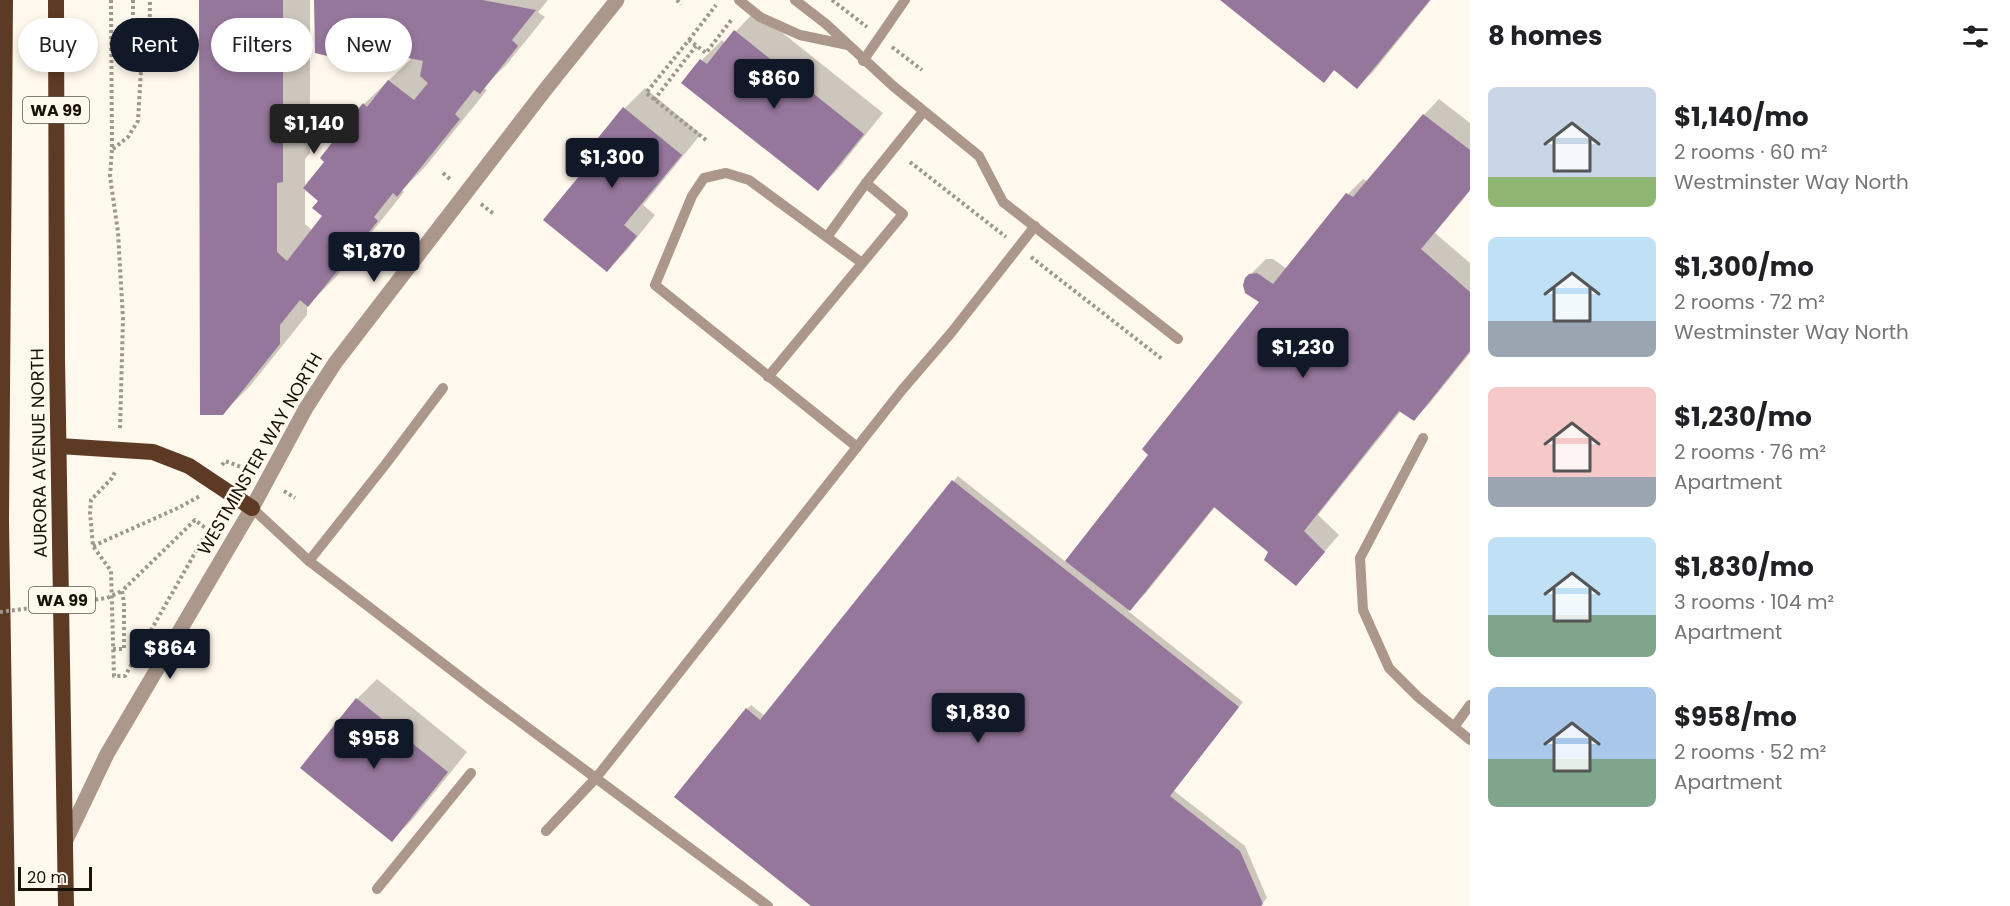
<!DOCTYPE html>
<html lang="en">
<head>
<meta charset="utf-8">
<style>
	:root { --surface:#fff; --page:#f6f6f6; --text:#202124; --muted:#757577; --accent:#111827 }
	body { margin:0; font-family:Poppins,sans-serif; background:var(--page); color:var(--text); height:100vh; display:flex; flex-direction:column; font-size:22px; white-space:nowrap }
	* { box-sizing:border-box; margin:0 }
	p { font-size:20px; color:var(--muted) }
	.icon { flex:none; width:33px; height:33px; fill:none; stroke:currentColor; stroke-width:2; stroke-linecap:round; stroke-linejoin:round }
	.map { position:relative; flex:1; overflow:hidden }
	.sheet { display:flex; flex-direction:column; background:var(--surface); width:540px }
	.sheet>* { flex:none }
	.hud { position:absolute; left:18px; top:18px; width:570px; height:54px; display:flex; gap:12px }
	.scale { position:absolute; left:18px; bottom:15px; width:74px; box-sizing:border-box; padding-left:6px; border:3px solid #171107; border-top:0; font-size:16px; line-height:21px; white-space:nowrap; color:#171107; -webkit-text-stroke:4px #fff8ec; paint-order:stroke }
	.price { position:absolute; translate:-50% -51px; padding:0 14px; border-radius:6px; background:var(--accent); color:#fff; font-size:20px; line-height:39px; filter:drop-shadow(0 2px 3px #0008) }
	.price::after { content:''; position:absolute; left:50%; top:36px; width:18px; height:14px; margin-left:-9px; background:inherit; clip-path:polygon(0 0,100% 0,50% 100%) }
	.price.selected { background:#222; color:#fff }
	ul { padding:0; list-style:none }
	li { display:flex; align-items:center; gap:18px; height:150px; padding:0 18px }
	li span { display:grid; place-items:center; flex:none; width:168px; height:120px; border-radius:9px; color:#555 }
	li>.icon { margin-inline-start:auto }
	span .icon { width:72px; height:72px; fill:#fffc; stroke-width:1 }
	li b { font-size:26px }
	h2 { display:flex; justify-content:space-between; align-items:center; height:72px; padding:0 18px; font-size:26px }
	.tag { padding:0 21px; border-radius:27px; background:var(--surface); box-shadow:0 3px 9px #0003; font-size:21px; line-height:54px }
	.tag.selected { background:var(--accent); color:#fff }
	main { display:flex; flex:1; min-height:0 }
	.map>svg:first-child { display:block }
	.shadow { fill:#0003 }
	.building { fill:#96779c }
	.lines { fill:none; stroke-linecap:round; stroke-linejoin:round }
	.path { stroke:#9d978c; stroke-width:4; stroke-dasharray:3 3; stroke-linecap:butt }
	.service { stroke:#ab978b; stroke-width:10 }
	.tertiary { stroke:#ab978b; stroke-width:15 }
	.trunk { stroke:#5d3a24; stroke-width:16 }
	.path-bridge { stroke:#9d978c; stroke-width:4; stroke-dasharray:3 3; stroke-linecap:butt }
	.labels { text-anchor:middle; stroke-width:5; stroke-linejoin:round; paint-order:stroke }
	.shield { fill:#fff8ec; stroke:#5d564c; stroke-width:1.5 }
	.shield-label { font-size:16px; font-weight:bold; fill:#171107 }
	.street-label { font-size:18px; fill:#171107; stroke:#fff8ec }
</style>
</head>
<body>
<main>
<div class="map">
<svg width="1470" height="906" viewBox="0 0 1470 906">
	<rect width="100%" height="100%" fill="#fff8ec"/>
	<g class="shadow">
		<polygon points="201,0 310,0 310,153 305,159 305,224 313,231 324,216 320,200 326,161 364,104 413,57 366,44 349,59 316,0 548,0 538,12 545,17 507,64 483,88 487,90 425,167 402,190 404,192 336,277 307,306 307,315 250,386 222,414"/>
		<polygon points="1223,0 1431,0 1373,72 1357,87 1335,69 1324,81"/>
		<polygon points="755,11 883,113 838,169 818,189 702,60 722,40 725,43"/>
		<polygon points="645,88 701,134 643,205 655,215 627,250 607,270 587,169 579,163 625,108"/>
		<polygon points="1439,99 1470,123 1470,191 1435,233 1470,263 1470,353 1429,404 1414,419 1401,411 1318,515 1339,535 1296,584 1270,551 1215,507 1145,594 1128,611 1243,702 1173,790 1245,846 1267,898 1260,906 814,906 747,709 751,705 765,716 958,476 1066,562 1150,455 1261,302 1246,279 1266,259 1273,259 1287,269 1348,194 1363,179 1368,182 1424,115"/>
		<polygon points="377,679 467,752 412,820 392,840 357,699"/>
	</g>
	<g class="building">
		<polygon points="199,0 283,0 283,182 277,183 277,252 287,261 322,216 312,208 318,201 303,188 324,162 320,158 363,103 367,107 388,80 414,100 428,83 420,76 423,61 379,52 380,48 364,45 364,49 353,46 349,61 315,53 314,0 482,0 536,10 512,40 518,46 480,94 474,90 455,114 460,119 397,197 393,193 374,217 378,221 308,307 300,300 280,325 280,344 223,415 200,415"/>
		<polygon points="1220,0 1430,0 1357,89 1334,70 1324,83"/>
		<polygon points="734,30 864,134 818,191 681,83 700,59 707,64"/>
		<polygon points="623,107 682,155 624,225 637,236 607,272 543,220 585,169 577,164"/>
		<polygon points="1423,114 1470,150 1470,190 1421,249 1470,292 1470,351 1414,421 1399,411 1304,531 1325,552 1296,586 1264,560 1268,552 1214,507 1130,611 1065,561 1148,455 1142,449 1259,302 1245,293 1243,285 1245,278 1249,274 1257,273 1273,284 1346,193 1353,197"/>
		<polygon points="952,480 1239,707 1170,796 1240,851 1263,904 1261,906 811,906 674,797 746,708 760,720"/>
		<polygon points="356,698 448,772 392,842 300,768"/>
	</g>
	<g class="lines">
		<g class="path">
			<polyline points="111,0 112,149 110,176 118,232 123,319 120,430"/>
			<polyline points="133,0 133,62 137,69 141,70 148,67 149,63 150,0"/>
			<polyline points="677,0 681,5"/>
			<polyline points="832,0 867,27"/>
			<polyline points="689,40 716,5"/>
			<polyline points="892,47 922,70"/>
			<polyline points="654,100 696,46"/>
			<polyline points="706,140 646,93 689,40 706,53 732,19"/>
			<polyline points="113,149 128,137 138,121 141,70"/>
			<polyline points="910,162 1006,237"/>
			<polyline points="443,173 451,180"/>
			<polyline points="481,204 495,215"/>
			<polyline points="1031,257 1162,359"/>
			<polyline points="222,465 225,461 252,471"/>
			<polyline points="284,491 295,498"/>
			<polyline points="93,546 178,508 200,496"/>
			<polyline points="113,649 124,649 124,603 122,591 195,520 208,530 125,676 114,676 111,571 93,546 90,513 91,500 112,478 116,470"/>
		</g>
		<g class="service">
			<polyline points="739,0 760,17 800,35 848,45"/>
			<polyline points="795,0 826,24 893,86 979,156 1003,202 1178,339"/>
			<polyline points="863,61 905,0"/>
			<polyline points="827,237 866,183"/>
			<polyline points="768,377 903,214 866,183 923,112"/>
			<polyline points="1423,438 1360,558 1363,610 1389,668 1418,697 1470,740"/>
			<polyline points="857,447 655,285 692,196 704,178 726,173 749,180 862,263"/>
			<polyline points="252,508 309,561 488,698 768,906"/>
			<polyline points="309,561 385,465 443,388"/>
			<polyline points="1454,727 1470,705"/>
			<polyline points="546,831 596,778 902,390 951,333 1035,226"/>
			<polyline points="377,889 471,773"/>
		</g>
		<polyline class="tertiary" points="66,840 107,754 252,508 306,408 335,363 545,90 617,0"/>
		<g class="trunk">
			<polyline points="5,0 1,521 7,906"/>
			<polyline points="56,0 57,359 66,906"/>
			<polyline points="59,446 153,452 189,466 252,508"/>
		</g>
		<polyline class="path-bridge" points="0,612 107,598 122,591"/>
	</g>
	<g class="labels">
		<g class="shield">
			<rect x="23" y="97" width="66" height="26" rx="4.5"/>
			<rect x="29" y="587" width="66" height="26" rx="4.5"/>
		</g>
		<g class="shield-label">
			<text x="56" y="116">WA 99</text>
			<text x="62" y="606">WA 99</text>
		</g>
		<g class="street-label">
			<text transform="translate(39 453) rotate(-91)" y="6">AURORA AVENUE NORTH</text>
			<text transform="translate(260 454) rotate(-60)" y="6">WESTMINSTER WAY NORTH</text>
		</g>
	</g>
</svg>
<div class="scale">20 m</div>
<b class="price" style="left:774px;top:110px">$860</b>
<b class="price selected" style="left:314px;top:155px">$1,140</b>
<b class="price" style="left:612px;top:189px">$1,300</b>
<b class="price" style="left:374px;top:283px">$1,870</b>
<b class="price" style="left:1303px;top:379px">$1,230</b>
<b class="price" style="left:170px;top:680px">$864</b>
<b class="price" style="left:978px;top:744px">$1,830</b>
<b class="price" style="left:374px;top:770px">$958</b>
<div class="hud">
<a class="tag">Buy</a>
<a class="tag selected">Rent</a>
<a class="tag">Filters</a>
<a class="tag">New</a>
</div>
</div>
<section class="sheet">
<h2>8 homes<svg class="icon" aria-label="filters" viewBox="0 0 24 24"><path d="M4 7h16M4 17h16"/><circle cx="9" cy="7" r="2"/><circle cx="15" cy="17" r="2"/></svg></h2>
<ul>
<li><span style="background:linear-gradient(#c9d6e8 75%,#8fb573 0)"><svg class="icon" aria-label="home" viewBox="0 0 24 24"><path d="M3 11l9-7 9 7M6 9v11h12V9"/></svg></span><div><b>$1,140/mo</b><p>2 rooms · 60 m²</p><p>Westminster Way North</p></div></li>
<li><span style="background:linear-gradient(#bfe0f5 70%,#9aa5b1 0)"><svg class="icon" aria-label="home" viewBox="0 0 24 24"><path d="M3 11l9-7 9 7M6 9v11h12V9"/></svg></span><div><b>$1,300/mo</b><p>2 rooms · 72 m²</p><p>Westminster Way North</p></div></li>
<li><span style="background:linear-gradient(#f6c9c9 75%,#9aa5b1 0)"><svg class="icon" aria-label="home" viewBox="0 0 24 24"><path d="M3 11l9-7 9 7M6 9v11h12V9"/></svg></span><div><b>$1,230/mo</b><p>2 rooms · 76 m²</p><p>Apartment</p></div></li>
<li><span style="background:linear-gradient(#bfe0f5 65%,#7fa58c 0)"><svg class="icon" aria-label="home" viewBox="0 0 24 24"><path d="M3 11l9-7 9 7M6 9v11h12V9"/></svg></span><div><b>$1,830/mo</b><p>3 rooms · 104 m²</p><p>Apartment</p></div></li>
<li><span style="background:linear-gradient(#a9c7e8 60%,#7fa58c 0)"><svg class="icon" aria-label="home" viewBox="0 0 24 24"><path d="M3 11l9-7 9 7M6 9v11h12V9"/></svg></span><div><b>$958/mo</b><p>2 rooms · 52 m²</p><p>Apartment</p></div></li>
</ul>
</section>
</main>
</body>
</html>
